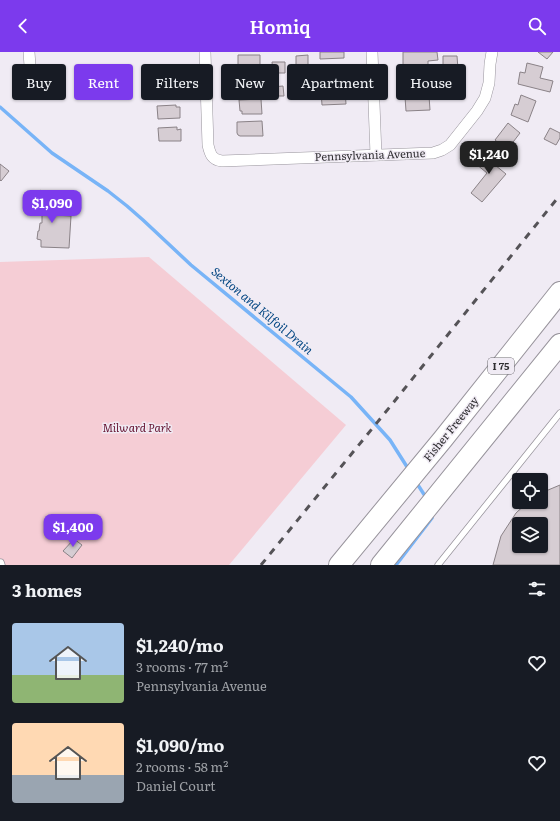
<!DOCTYPE html>
<html lang="en">
<head>
<meta charset="utf-8">
<style>
	:root { --surface:#171b24; --page:#20242c; --text:#f1f3f6; --muted:#9ea1a6; --accent:#7c3aed }
	body { margin:0; font-family:Literata,serif; background:var(--page); color:var(--text); height:100vh; display:flex; flex-direction:column; font-size:15px; white-space:nowrap }
	* { box-sizing:border-box; margin:0 }
	p { font-size:13px; color:var(--muted) }
	.icon { flex:none; width:22px; height:22px; fill:none; stroke:currentColor; stroke-width:2; stroke-linecap:round; stroke-linejoin:round }
	.map { position:relative; height:513px; overflow:hidden }
	.sheet { display:flex; flex-direction:column; background:var(--surface); flex:1 }
	.sheet>* { flex:none }
	.hud { position:absolute; left:12px; top:12px; width:536px; height:36px; display:flex; gap:8px }
	.controls { position:absolute; left:512px; top:421px; display:grid; gap:8px }
	.controls a { display:grid; place-items:center; width:36px; height:36px; border-radius:4px; background:var(--surface); box-shadow:0 1px 3px #0004; font-size:20px }
	.price { position:absolute; translate:-50% -34px; padding:0 9px; border-radius:8px; background:var(--accent); color:#fff; font-size:13px; line-height:26px; filter:drop-shadow(0 1px 2px #0008) }
	.price::after { content:''; position:absolute; left:50%; top:24px; width:12px; height:9px; margin-left:-6px; background:inherit; clip-path:polygon(0 0,100% 0,50% 100%) }
	.price.current { background:#222; color:#fff }
	ul { padding:0; list-style:none }
	li { display:flex; align-items:center; gap:12px; height:100px; padding:0 12px }
	li span { display:grid; place-items:center; flex:none; width:112px; height:80px; border-radius:4px; color:#555 }
	li>.icon { margin-inline-start:auto }
	span .icon { width:48px; height:48px; fill:#fffc; stroke-width:1 }
	li b { font-size:17px }
	h2 { display:flex; justify-content:space-between; align-items:center; height:48px; padding:0 12px; font-size:17px }
	.chip { padding:0 14px; border-radius:4px; background:var(--surface); box-shadow:0 1px 3px #0004; font-size:14px; line-height:36px }
	.chip.current { background:var(--accent); color:#fff }
	header { display:flex; justify-content:space-between; align-items:center; height:52px; padding:0 12px; background:var(--accent); color:#fff; font-size:18px; font-weight:600 }
	.map>svg:first-child { display:block }
	.green { fill:#f5cdd5 }
	.lines { fill:none; stroke-linecap:round; stroke-linejoin:round }
	.stream { stroke:#78b4f7; stroke-width:3.5 }
	.building { fill:#d6cdd3; stroke:#8a8287; fill-rule:evenodd }
	.service-casing { stroke:#98949c; stroke-width:7 }
	.minor-casing { stroke:#98949c; stroke-width:12 }
	.motorway-casing { stroke:#98949c; stroke-width:22 }
	.service { stroke:#fff; stroke-width:5.5 }
	.minor { stroke:#fff; stroke-width:11 }
	.motorway { stroke:#fff; stroke-width:20 }
	.rail { stroke:#555357; stroke-width:3; stroke-dasharray:7 7; stroke-linecap:butt }
	.labels { text-anchor:middle; stroke-width:3; stroke-linejoin:round; paint-order:stroke }
	.shield { fill:#f0ebf4; stroke:#69676c; stroke-width:1 }
	.shield-label { font-size:10px; font-weight:bold; fill:#2f2e31 }
	.street-label { font-size:11px; fill:#2f2e31; stroke:#f0ebf4 }
	.park-label { font-size:11px; font-style:italic; fill:#651230; stroke:#f0ebf4 }
	.water-label { font-size:12px; font-style:italic; fill:#034682; stroke:#f0ebf4 }
</style>
</head>
<body>
<header><svg class="icon" aria-label="back" viewBox="0 0 24 24"><path d="M15 5l-7 7 7 7"/></svg>Homiq<svg class="icon" aria-label="search" viewBox="0 0 24 24"><circle cx="10" cy="10" r="6"/><path d="M15 15l6 6"/></svg></header>
<div class="map">
<svg width="560" height="513" viewBox="0 0 560 513">
	<rect width="100%" height="100%" fill="#f0ebf4"/>
	<polygon class="green" points="149,205 346,373 229,513 0,513 0,210"/>
	<g class="lines">
		<g class="stream">
			<polyline points="0,55 52,101 108,139 127,154 143,168 191,213 351,345 390,388 409,418"/>
			<polyline points="416,430 427,447"/>
			<polyline points="396,513 432,466"/>
		</g>
	</g>
	<g class="building">
		<polygon points="320,0 344,0 344,6 320,7"/>
		<polygon points="403,0 437,0 438,8 428,9 428,13 403,14"/>
		<polygon points="538,0 553,0 547,7"/>
		<polygon points="238,3 260,3 260,17 240,18 240,15 238,15"/>
		<polygon points="308,3 308,13 296,13 296,4"/>
		<polygon points="443,4 457,4 458,17 443,17"/>
		<polygon points="272,10 285,10 285,21 273,21"/>
		<polygon points="527,11 543,15 540,26 553,29 550,40 518,32 520,20 525,21"/>
		<polygon points="344,15 344,16 347,16 348,29 321,30 320,16"/>
		<polygon points="429,21 429,35 405,36 404,22"/>
		<polygon points="308,22 309,36 295,37 295,23"/>
		<polygon points="260,25 260,40 241,40 241,37 238,37 238,26"/>
		<polygon points="455,25 456,40 441,40 441,26"/>
		<polygon points="175,31 175,34 179,33 179,45 157,45 156,32"/>
		<polygon points="283,34 284,44 272,44 272,35"/>
		<polygon points="345,38 346,52 322,53 321,39"/>
		<polygon points="521,43 536,49 528,70 511,63 515,52 518,53"/>
		<polygon points="429,44 430,58 406,59 405,45"/>
		<polygon points="261,47 262,62 242,62 242,59 240,59 239,48"/>
		<polygon points="176,53 176,55 180,55 180,66 158,67 157,54"/>
		<polygon points="262,69 263,84 240,84 238,83 237,81 237,70"/>
		<polygon points="508,71 520,81 507,98 495,88"/>
		<polygon points="177,75 177,78 181,77 181,89 159,89 158,76"/>
		<polygon points="550,76 560,81 560,86 556,93 544,87"/>
		<polygon points="490,95 502,105 495,113 506,122 482,150 471,141 487,121 476,112"/>
		<polygon points="0,112 9,119 1,129 0,128"/>
		<polygon points="41,138 56,156 55,163 71,164 69,196 41,195 41,188 37,187 38,179 39,179 40,171 42,171 42,164 29,148"/>
		<path d="M560 433V513H493L501 484 516 461 528 450H541V441ZM519 472H541V494H519Z"/>
		<polygon points="74,487 82,493 72,506 63,499"/>
	</g>
	<g class="lines">
		<defs>
			<g id="service">
				<polyline points="0,510 1,510 2,513"/>
				<polyline points="438,513 560,361"/>
			</g>
			<g id="minor">
				<polyline points="29,0 31,28"/>
				<path d="M205 0 208 93C210 102 212 108 222 109L433 101 442 98 450 93 477 59 485 46 489 31 490 12 492 0"/>
				<polyline points="372,0 376,103"/>
			</g>
			<g id="motorway">
				<polyline points="339,513 443,387 560,240"/>
				<polyline points="381,513 560,292"/>
			</g>
		</defs>
		<use href="#service" class="service-casing"/>
		<use href="#minor" class="minor-casing"/>
		<use href="#motorway" class="motorway-casing"/>
		<use href="#service" class="service"/>
		<use href="#minor" class="minor"/>
		<use href="#motorway" class="motorway"/>
		<polyline class="rail" points="261,513 393,351 560,143"/>
	</g>
	<g class="labels">
		<rect class="shield" x="488" y="306" width="26" height="16" rx="3"/>
		<g class="shield-label">
			<text x="501" y="318">I 75</text>
		</g>
		<g class="street-label">
			<text transform="translate(370 103) rotate(-2)" y="4">Pennsylvania Avenue</text>
			<text transform="translate(451 377) rotate(-51)" y="4">Fisher Freeway</text>
		</g>
		<g class="park-label">
			<text x="137" y="380">Milward Park</text>
		</g>
		<g class="water-label">
			<text transform="translate(262 259) rotate(40)" y="4">Sexton and Kilfoil Drain</text>
		</g>
	</g>
</svg>
<div class="controls">
<a><svg class="icon" aria-label="locate" viewBox="0 0 24 24"><circle cx="12" cy="12" r="6"/><path d="M12 2v4M12 18v4M2 12h4M18 12h4"/></svg></a>
<a><svg class="icon" aria-label="layers" viewBox="0 0 24 24"><path d="M12 4l9 5-9 5-9-5zM3 14l9 5 9-5"/></svg></a>
</div>
<b class="price current" style="left:489px;top:123px">$1,240</b>
<b class="price" style="left:52px;top:172px">$1,090</b>
<b class="price" style="left:73px;top:496px">$1,400</b>
<div class="hud">
<a class="chip">Buy</a>
<a class="chip current">Rent</a>
<a class="chip">Filters</a>
<a class="chip">New</a>
<a class="chip">Apartment</a>
<a class="chip">House</a>
</div>
</div>
<section class="sheet">
<h2>3 homes<svg class="icon" aria-label="filters" viewBox="0 0 24 24"><path d="M4 7h16M4 17h16"/><circle cx="9" cy="7" r="2"/><circle cx="15" cy="17" r="2"/></svg></h2>
<ul>
<li><span style="background:linear-gradient(#a9c7e8 65%,#8fb573 0)"><svg class="icon" aria-label="home" viewBox="0 0 24 24"><path d="M3 11l9-7 9 7M6 9v11h12V9"/></svg></span><div><b>$1,240/mo</b><p>3 rooms · 77 m²</p><p>Pennsylvania Avenue</p></div><svg class="icon" aria-label="heart" viewBox="0 0 24 24"><path d="M12 20l-8-8c-3-5 5-10 8-4 3-6 11-1 8 4z"/></svg></li>
<li><span style="background:linear-gradient(#ffd9b3 65%,#9aa5b1 0)"><svg class="icon" aria-label="home" viewBox="0 0 24 24"><path d="M3 11l9-7 9 7M6 9v11h12V9"/></svg></span><div><b>$1,090/mo</b><p>2 rooms · 58 m²</p><p>Daniel Court</p></div><svg class="icon" aria-label="heart" viewBox="0 0 24 24"><path d="M12 20l-8-8c-3-5 5-10 8-4 3-6 11-1 8 4z"/></svg></li>
</ul>
</section>
</body>
</html>
